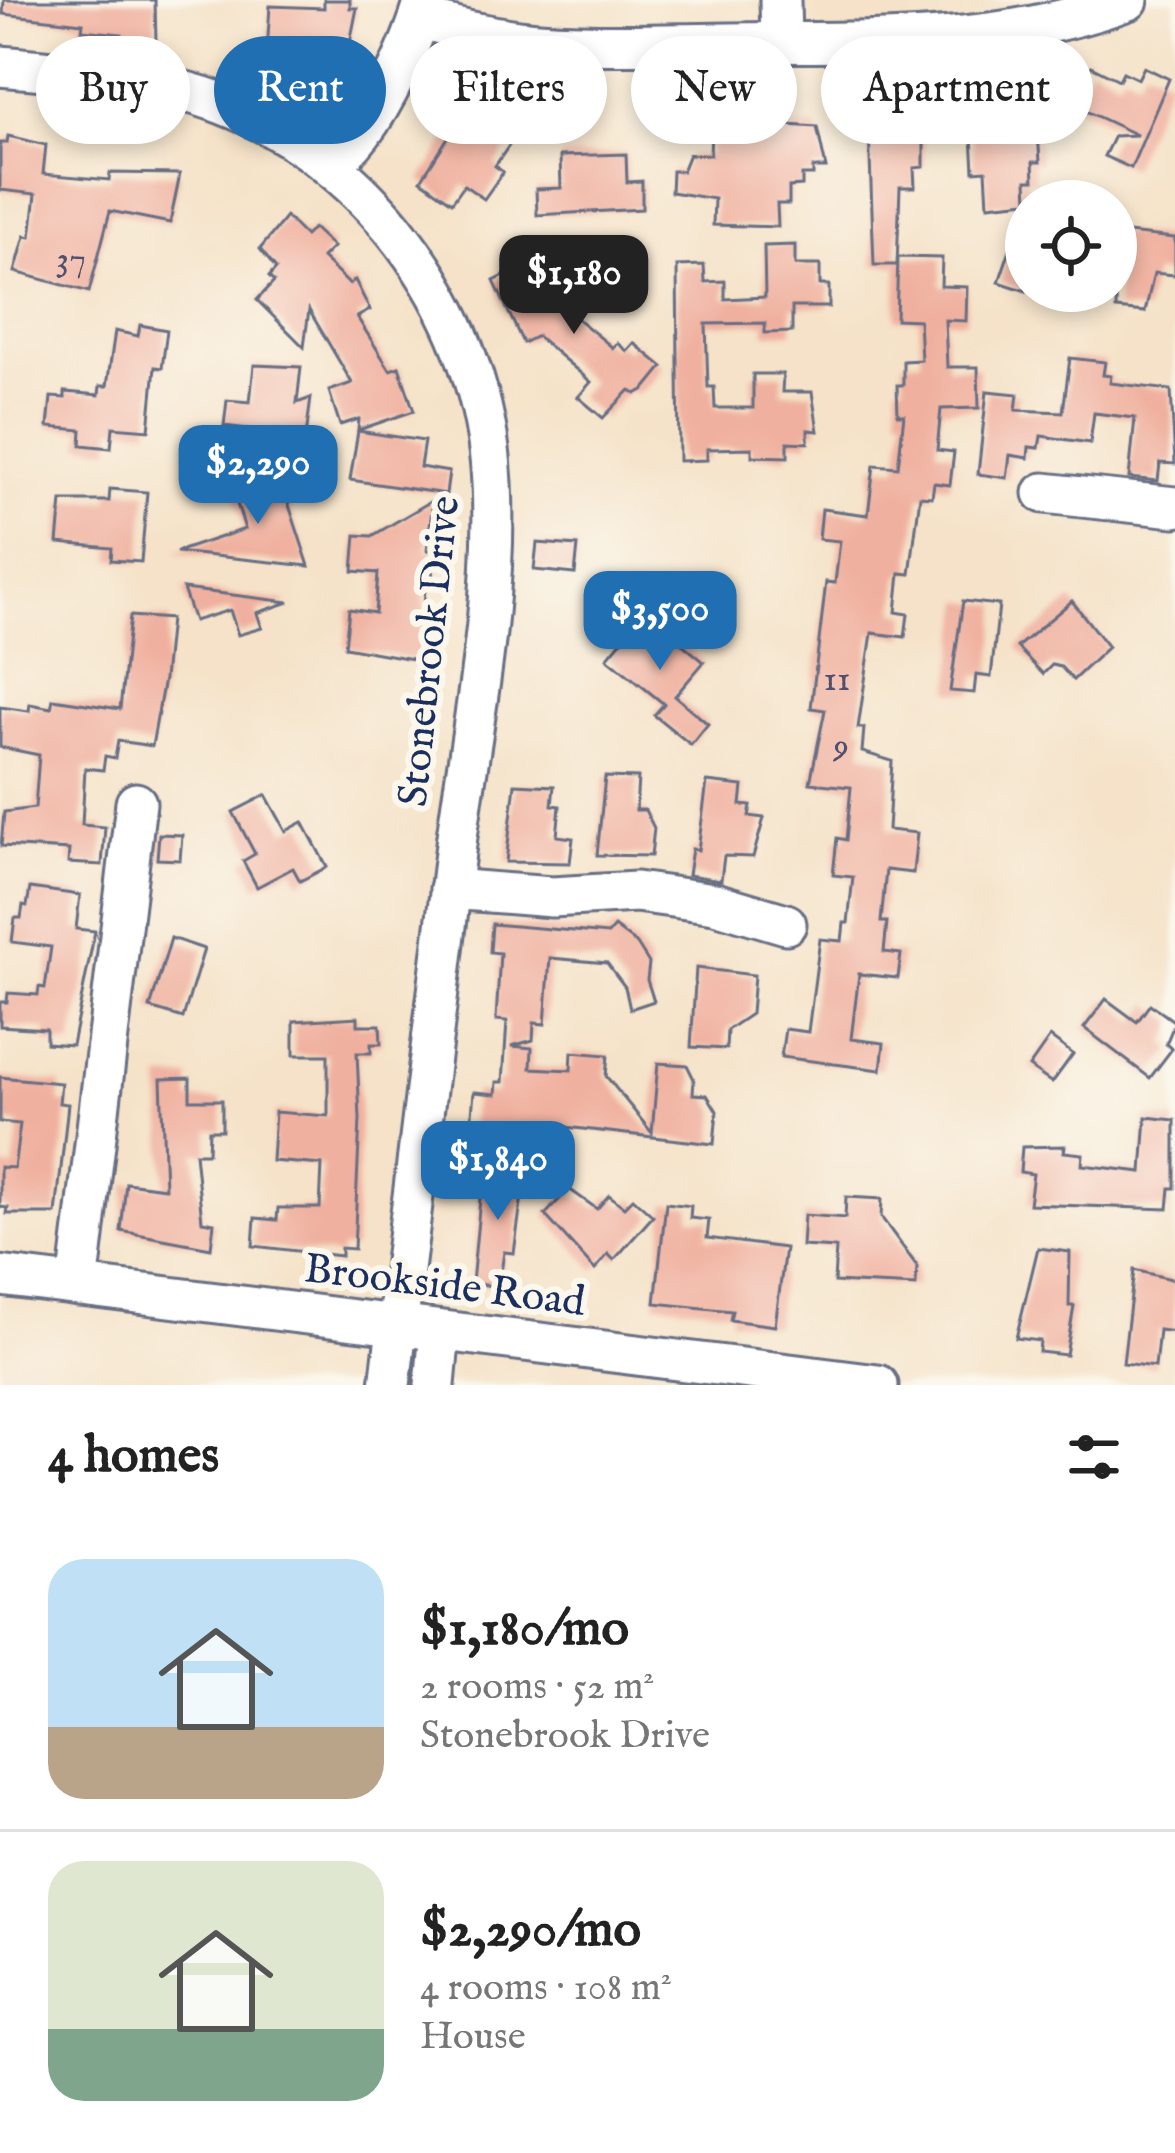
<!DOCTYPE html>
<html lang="en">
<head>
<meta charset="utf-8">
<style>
	:root { --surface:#fff; --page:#f2f2f2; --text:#222; --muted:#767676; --line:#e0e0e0; --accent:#1f6fb2 }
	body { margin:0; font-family:"IM FELL English",serif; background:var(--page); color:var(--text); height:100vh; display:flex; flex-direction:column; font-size:45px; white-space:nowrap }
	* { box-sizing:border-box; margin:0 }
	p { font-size:39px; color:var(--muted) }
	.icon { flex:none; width:66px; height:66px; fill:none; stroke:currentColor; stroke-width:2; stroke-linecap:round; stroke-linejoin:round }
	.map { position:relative; height:1385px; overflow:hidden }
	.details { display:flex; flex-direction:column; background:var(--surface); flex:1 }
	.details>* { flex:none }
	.banner { position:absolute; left:36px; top:36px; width:1104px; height:108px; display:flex; gap:24px }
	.fabs { position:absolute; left:1005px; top:180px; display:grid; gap:24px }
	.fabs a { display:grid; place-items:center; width:132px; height:132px; border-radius:50%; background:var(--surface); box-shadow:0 6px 18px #0003; font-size:60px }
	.price { position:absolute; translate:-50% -102px; padding:0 27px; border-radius:24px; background:var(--accent); color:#fff; font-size:39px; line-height:78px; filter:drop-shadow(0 3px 6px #0008) }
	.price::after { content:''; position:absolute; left:50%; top:72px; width:36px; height:27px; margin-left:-18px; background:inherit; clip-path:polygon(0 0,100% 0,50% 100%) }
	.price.current { background:#222; color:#fff }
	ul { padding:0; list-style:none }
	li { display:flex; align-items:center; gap:36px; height:300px; padding:0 48px }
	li+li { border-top:3px solid var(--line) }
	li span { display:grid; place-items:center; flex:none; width:336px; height:240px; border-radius:36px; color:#555 }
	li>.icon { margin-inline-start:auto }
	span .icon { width:144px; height:144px; fill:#fffc; stroke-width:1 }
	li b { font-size:51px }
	h2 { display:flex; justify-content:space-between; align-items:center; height:144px; padding:0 48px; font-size:51px }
	.tag { padding:0 42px; border-radius:54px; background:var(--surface); box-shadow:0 6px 18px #0003; font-size:42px; line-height:108px }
	.tag.current { background:var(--accent); color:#fff }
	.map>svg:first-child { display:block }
	.building { fill:#f0b09f }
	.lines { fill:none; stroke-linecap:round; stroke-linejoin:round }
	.minor-casing { stroke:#676e83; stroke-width:45 }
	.minor { stroke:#fff; stroke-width:39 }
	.labels { text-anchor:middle; stroke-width:12; stroke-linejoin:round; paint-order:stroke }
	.number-label { font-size:36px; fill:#504f6e }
	.street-label { font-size:42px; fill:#1b2f5e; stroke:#fbf7ec }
</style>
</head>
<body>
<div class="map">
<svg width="1175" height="1385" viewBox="0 0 1175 1385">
	<rect width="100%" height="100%" fill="#fbf7ec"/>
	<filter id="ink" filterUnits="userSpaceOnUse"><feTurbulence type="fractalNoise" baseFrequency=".00833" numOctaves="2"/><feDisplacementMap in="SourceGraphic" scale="24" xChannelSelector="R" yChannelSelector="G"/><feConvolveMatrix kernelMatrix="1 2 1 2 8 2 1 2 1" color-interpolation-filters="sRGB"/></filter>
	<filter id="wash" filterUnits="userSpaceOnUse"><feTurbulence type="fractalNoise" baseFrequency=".004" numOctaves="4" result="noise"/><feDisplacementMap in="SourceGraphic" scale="48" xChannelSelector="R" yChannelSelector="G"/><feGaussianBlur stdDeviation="2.7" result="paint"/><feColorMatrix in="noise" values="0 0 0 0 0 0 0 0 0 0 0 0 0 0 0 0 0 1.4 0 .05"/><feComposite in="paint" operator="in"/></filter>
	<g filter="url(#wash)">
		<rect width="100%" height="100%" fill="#f5e2c8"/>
		<g id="blocks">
			<g class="building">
				<polygon points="4,0 155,0 156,42 122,42 122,34 82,30 83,23 3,14"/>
				<polygon points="324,0 350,0 350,8 357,8 348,53 310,51 309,73 286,72 274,102 264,97 270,6 324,8"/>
				<polygon points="1091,66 1119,80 1123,72 1138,79 1144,67 1169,79 1131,168 1104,156 1114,136 1137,135 1073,105"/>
				<polygon points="788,101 788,125 817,127 826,168 813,168 813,175 802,175 802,186 789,187 789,204 777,204 778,227 713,225 714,199 671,192 672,171 682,171 689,154 710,155 711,130 761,132 761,102"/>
				<polygon points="898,103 899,134 924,134 924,167 914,168 915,187 900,187 897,265 874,265 868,104"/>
				<polygon points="468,106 495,126 500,118 519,131 495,166 503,172 484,199 464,185 452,202 421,180"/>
				<polygon points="1018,115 1037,117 1040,162 1033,162 1034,180 1027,180 1028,201 988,205 986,170 974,171 971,120"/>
				<polygon points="8,136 46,145 43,174 109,180 110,173 180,174 170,223 110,211 89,292 15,272 25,236 31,237 36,194 0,190 0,143 7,143"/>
				<polygon points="626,154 627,182 642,181 642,209 537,215 536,189 561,188 560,156"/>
				<polygon points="1022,214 1026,214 1026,291 999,282"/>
				<polygon points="286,217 305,236 313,228 333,247 322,258 349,284 355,280 370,310 357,317 390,370 399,367 414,411 358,430 359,419 340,425 329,391 352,383 309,310 304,347 257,300 274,282 269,277 276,269 260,249"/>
				<polygon points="1118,232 1175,238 1175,275 1154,273 1145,312 1116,309"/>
				<polygon points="795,245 795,265 820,265 820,285 829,285 829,307 792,307 792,332 765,333 765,323 706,324 708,387 714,387 715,408 753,408 753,374 783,374 782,392 812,392 818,431 808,430 808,443 788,442 788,457 752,456 752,448 707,449 707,460 679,461 677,266 704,265 705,282 725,281 725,299 765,297 764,246"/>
				<polygon points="898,257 942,258 941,286 967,287 966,321 945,320 947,367 978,367 979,408 941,409 937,450 954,452 950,485 934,483 932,497 920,496 910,574 900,573 896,612 908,614 905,637 872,633 858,728 864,728 862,752 892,761 888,830 917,833 913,873 886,870 881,922 887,922 884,952 901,954 898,978 859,974 851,1039 884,1043 881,1070 781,1057 785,1029 808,1032 820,939 842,941 844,923 848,923 853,877 833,875 837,838 846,840 851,787 810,783 825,710 811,708 826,582 835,583 840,541 819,539 822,509 868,515 874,465 898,467 904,415 898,415 897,385 903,385 903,361 921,360 919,320 896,319"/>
				<polygon points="525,266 553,275 566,268 582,297 563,307 613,348 617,343 627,351 634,343 663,367 645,389 636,394 630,390 603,418 578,397 591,382 537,336 523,343 494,281"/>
				<polygon points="140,325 167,330 162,368 155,367 149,430 113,427 111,448 81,445 82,430 48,427 51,397 65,398 65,392 99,395 100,386 107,386 115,331 138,336"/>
				<polygon points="1070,358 1105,362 1103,375 1111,376 1110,383 1171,390 1175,464 1160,463 1158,481 1129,478 1135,418 1094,413 1090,443 1041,436 1039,448 1029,447 1028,458 1010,455 1007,478 978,474 987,391 1018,394 1016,410 1063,412"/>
				<polygon points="254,365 301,367 297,403 311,398 306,436 224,426 227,400 250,402"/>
				<polygon points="358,431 424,441 420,467 449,472 446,494 350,480"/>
				<polygon points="257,469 266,496 284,490 309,566 176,552 245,529 229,479"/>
				<polygon points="110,489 147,492 141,562 111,560 112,548 58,543 62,501 109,501"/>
				<polygon points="433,500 427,550 436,551 432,579 425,579 423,661 345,647 349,609 375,613 378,573 353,571 356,535 372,536"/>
				<polygon points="537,543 578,546 575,574 534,570"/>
				<polygon points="183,589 225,594 289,602 257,613 262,628 238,635 230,610 194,621"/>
				<polygon points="963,601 999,605 991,677 976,675 974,693 950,691"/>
				<polygon points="1072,601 1108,647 1073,680 1061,667 1052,665 1043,674 1017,647"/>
				<polygon points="630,612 663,640 669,633 704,662 675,696 708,724 691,745 654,715 664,704 607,658 623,639 614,632"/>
				<polygon points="130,616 170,619 164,679 152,746 118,741 115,758 105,756 103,770 85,768 82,825 105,827 102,865 68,863 69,850 1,846 4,812 35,808 39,755 0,747 0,707 29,711 30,704 51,708 53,699 120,709"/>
				<polygon points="605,777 638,778 636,810 645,810 654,828 651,856 597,855"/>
				<polygon points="707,782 743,786 741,805 751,806 749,816 764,818 753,857 724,856 721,880 688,875 692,849 698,850"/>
				<polygon points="515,784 554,786 552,805 560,806 557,836 573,838 570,863 506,862"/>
				<polygon points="266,795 286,831 303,822 327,867 300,881 293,868 257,887 243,861 255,854 233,812"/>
				<polygon points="159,834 182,835 180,860 157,859"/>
				<polygon points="30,888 80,895 76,929 95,931 72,1045 46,1043 46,1029 0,1026 0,1002 7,1002 8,993 38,995 39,987 45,988 51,947 12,942 15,918 21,918 23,905 27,906"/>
				<polygon points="492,924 608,934 614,927 637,944 649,963 647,980 654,1001 630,1009 625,987 607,963 550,958 545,1024 534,1023 533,1040 512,1046 532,1048 531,1068 571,1070 572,1052 608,1055 606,1076 652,1133 658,1063 687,1065 694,1079 693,1094 707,1095 717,1111 714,1144 548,1125 547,1129 471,1125 474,1092 496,1094 497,1082 503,1082 507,1021 496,1020 500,953 490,952"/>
				<polygon points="171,938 204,949 183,1018 150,1008"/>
				<polygon points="696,968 754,975 751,1014 727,1030 726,1049 691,1047"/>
				<polygon points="1106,999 1137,1022 1150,1004 1175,1022 1166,1044 1172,1049 1150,1078 1084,1028"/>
				<polygon points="358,1017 358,1025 380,1025 381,1044 371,1044 371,1053 357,1053 360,1119 354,1249 341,1248 341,1256 253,1246 255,1218 277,1220 278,1208 320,1208 322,1165 272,1161 275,1112 328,1116 328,1055 294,1055 294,1021"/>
				<polygon points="1050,1037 1073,1054 1052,1083 1029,1067"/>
				<polygon points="0,1077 61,1083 59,1103 68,1104 56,1214 7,1214 8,1208 0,1207 0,1167 14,1168 20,1124 0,1122"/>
				<polygon points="190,1078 190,1100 222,1100 222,1130 209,1130 208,1153 195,1153 202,1221 214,1223 211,1248 121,1231 126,1183 165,1188 161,1079"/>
				<polygon points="1146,1117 1175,1120 1175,1188 1170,1188 1168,1209 1029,1204 1033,1174 1020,1172 1022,1147 1065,1146 1064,1152 1083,1154 1082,1165 1142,1172"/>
				<polygon points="495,1162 526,1167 514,1253 504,1252 499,1287 472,1283 481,1188 491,1189"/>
				<polygon points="569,1189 597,1209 609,1195 624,1207 633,1198 653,1216 614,1260 608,1254 595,1270 545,1215"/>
				<polygon points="846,1197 882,1199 881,1217 917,1266 916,1286 834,1282 836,1248 802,1246 804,1215 845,1218"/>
				<polygon points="666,1203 691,1206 690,1218 709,1220 707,1238 785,1248 775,1326 730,1320 732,1311 655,1303"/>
				<polygon points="1038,1248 1070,1252 1069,1306 1074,1306 1066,1355 1039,1352 1040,1341 1016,1338"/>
				<polygon points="1134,1270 1175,1280 1175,1332 1159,1330 1155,1367 1123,1363"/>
			</g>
		</g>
	</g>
	<g filter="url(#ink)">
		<use href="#blocks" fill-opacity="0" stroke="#676e83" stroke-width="3"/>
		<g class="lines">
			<defs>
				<g id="minor">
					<polyline points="780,0 781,42"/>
					<path d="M421 18C522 53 623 44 729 43 864 41 998 48 1128 0"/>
					<path d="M0 66C74 73 153 77 223 104 378 164 484 319 492 483 498 603 472 726 456 844 433 1024 413 1205 390 1385"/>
					<path d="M388 82C359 93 327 132 327 163 368 149 414 42 425 0"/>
					<polyline points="1044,493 1175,507"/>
					<polyline points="450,889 552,897 636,892 715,903 786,924"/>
					<polyline points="0,1276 878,1385"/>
					<polyline points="78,1286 136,803"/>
					<polyline points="435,1385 440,1331"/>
				</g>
			</defs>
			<use href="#minor" class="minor-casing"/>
			<use href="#minor" class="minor"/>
		</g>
	</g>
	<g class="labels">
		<g class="number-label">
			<text x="71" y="270">37</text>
			<text x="837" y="690">11</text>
			<text x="841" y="757">9</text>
		</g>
		<g class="street-label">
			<text transform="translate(427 651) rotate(-84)" y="15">Stonebrook Drive</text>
			<text transform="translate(445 1283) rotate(7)" y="15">Brookside Road</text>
		</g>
	</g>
</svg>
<div class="fabs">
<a><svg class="icon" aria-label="locate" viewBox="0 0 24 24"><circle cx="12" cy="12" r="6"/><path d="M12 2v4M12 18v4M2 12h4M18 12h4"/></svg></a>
</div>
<b class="price current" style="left:574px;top:337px">$1,180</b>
<b class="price" style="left:258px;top:527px">$2,290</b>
<b class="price" style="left:660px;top:673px">$3,500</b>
<b class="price" style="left:498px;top:1223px">$1,840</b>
<div class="banner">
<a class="tag">Buy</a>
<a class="tag current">Rent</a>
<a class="tag">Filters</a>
<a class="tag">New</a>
<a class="tag">Apartment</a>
</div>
</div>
<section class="details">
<h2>4 homes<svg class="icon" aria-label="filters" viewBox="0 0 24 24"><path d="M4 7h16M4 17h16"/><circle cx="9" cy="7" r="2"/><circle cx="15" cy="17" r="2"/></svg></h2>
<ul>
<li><span style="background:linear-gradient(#bfe0f5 70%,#b9a48a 0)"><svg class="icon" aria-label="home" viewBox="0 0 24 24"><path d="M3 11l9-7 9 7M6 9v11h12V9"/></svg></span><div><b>$1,180/mo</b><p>2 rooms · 52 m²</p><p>Stonebrook Drive</p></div></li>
<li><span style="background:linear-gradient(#dfe7d0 70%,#7fa58c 0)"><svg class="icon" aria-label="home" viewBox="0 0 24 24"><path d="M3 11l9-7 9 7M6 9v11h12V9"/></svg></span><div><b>$2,290/mo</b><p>4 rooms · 108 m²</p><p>House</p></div></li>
</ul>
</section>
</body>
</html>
